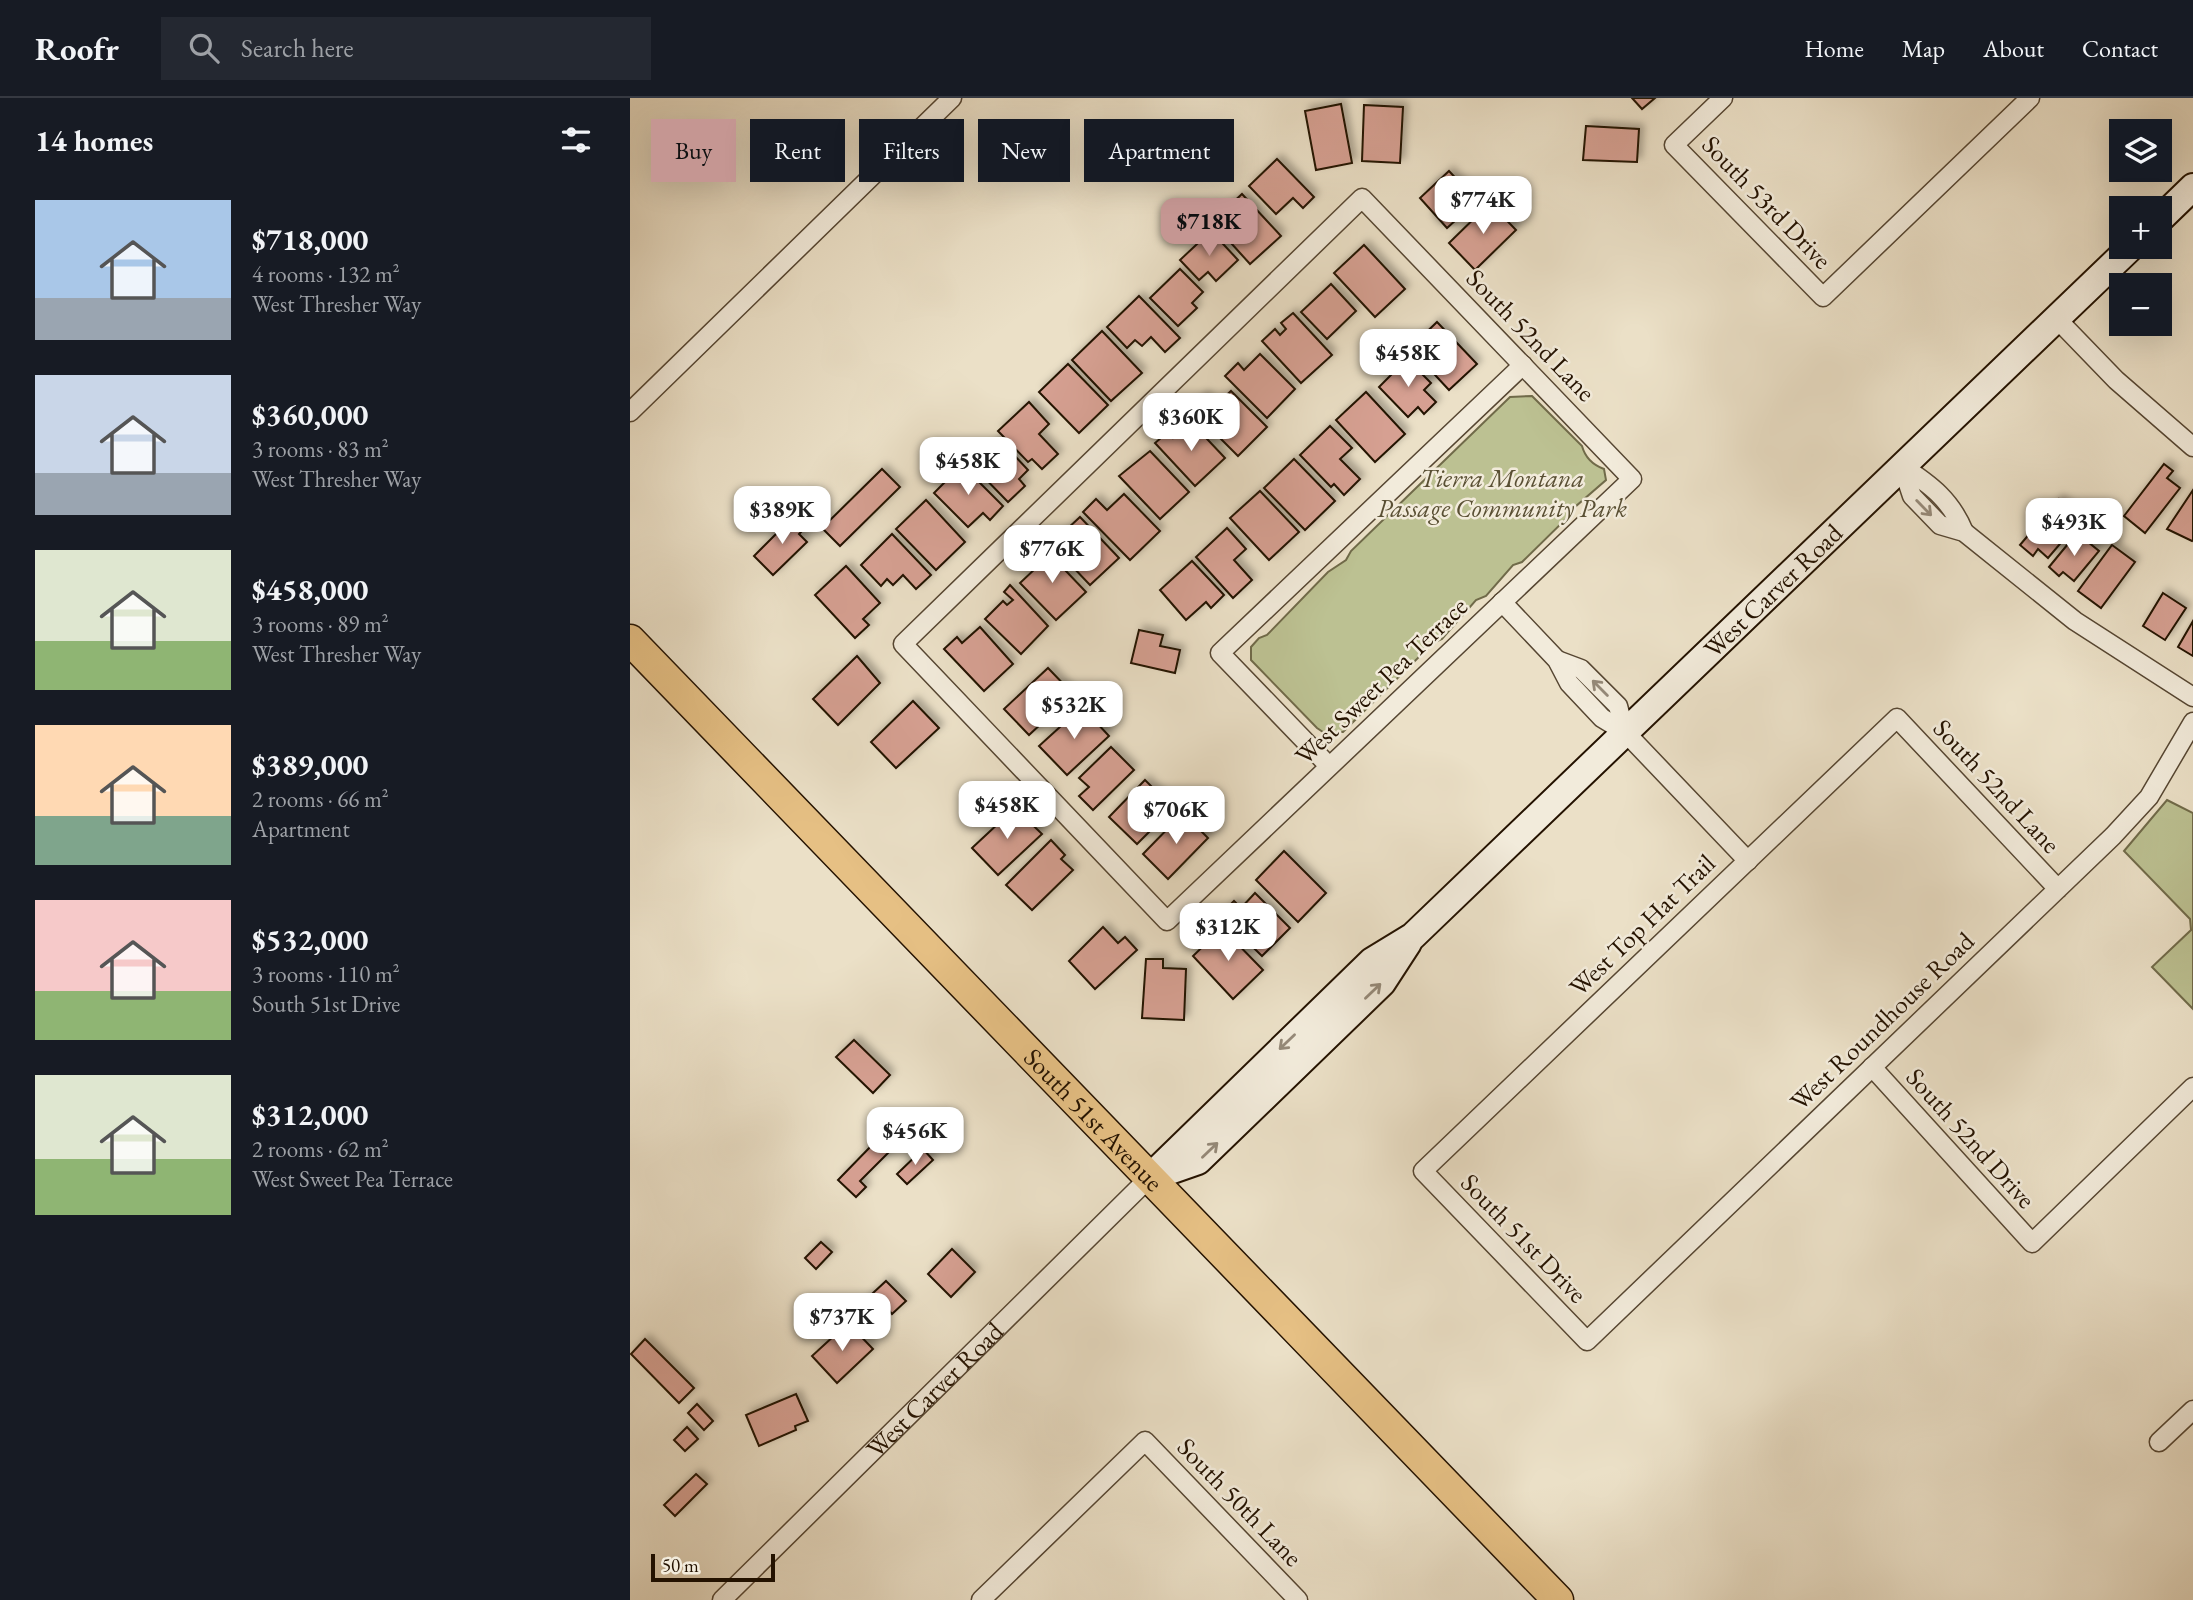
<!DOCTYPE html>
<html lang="en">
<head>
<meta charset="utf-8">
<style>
	:root { --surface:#171b24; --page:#242831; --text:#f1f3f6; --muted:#9ea1a6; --line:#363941; --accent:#c59692 }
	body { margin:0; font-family:"EB Garamond",serif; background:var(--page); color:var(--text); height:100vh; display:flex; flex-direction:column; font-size:26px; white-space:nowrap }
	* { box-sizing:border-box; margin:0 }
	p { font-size:23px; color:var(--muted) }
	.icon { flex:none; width:38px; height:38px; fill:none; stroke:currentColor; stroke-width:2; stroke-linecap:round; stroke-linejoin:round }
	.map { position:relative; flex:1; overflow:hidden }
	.panel { display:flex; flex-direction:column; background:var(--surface); width:630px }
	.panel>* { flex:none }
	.guide { position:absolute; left:21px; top:21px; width:665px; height:63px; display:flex; gap:14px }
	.fabs { position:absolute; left:1479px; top:21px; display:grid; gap:14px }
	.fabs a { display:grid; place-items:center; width:63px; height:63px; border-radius:0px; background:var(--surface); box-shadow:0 7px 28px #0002; font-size:35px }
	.scale { position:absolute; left:21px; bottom:18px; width:124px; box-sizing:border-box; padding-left:7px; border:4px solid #241200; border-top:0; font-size:19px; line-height:24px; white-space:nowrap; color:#241200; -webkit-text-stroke:5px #f2ebdb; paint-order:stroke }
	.price { position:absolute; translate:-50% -60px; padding:0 16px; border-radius:14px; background:#fff; color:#222; font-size:23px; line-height:46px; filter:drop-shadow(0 2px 4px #0008) }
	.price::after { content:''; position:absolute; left:50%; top:42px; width:21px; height:16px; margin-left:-10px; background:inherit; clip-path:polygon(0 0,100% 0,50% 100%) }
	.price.current { background:var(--accent); color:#111 }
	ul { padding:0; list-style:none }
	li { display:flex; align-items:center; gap:21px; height:175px; padding:0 35px }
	li span { display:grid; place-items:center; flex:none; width:196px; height:140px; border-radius:0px; color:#555 }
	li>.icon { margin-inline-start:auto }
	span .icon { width:84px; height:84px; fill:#fffc; stroke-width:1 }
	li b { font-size:30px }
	h2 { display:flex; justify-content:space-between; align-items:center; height:84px; padding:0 35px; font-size:30px }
	.pill { padding:0 24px; border-radius:0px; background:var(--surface); box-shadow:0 7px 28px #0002; font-size:24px; line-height:63px }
	.pill.current { background:var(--accent); color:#111 }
	header { display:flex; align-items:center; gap:42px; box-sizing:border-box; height:98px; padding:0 35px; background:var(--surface); border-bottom:2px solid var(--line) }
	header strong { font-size:33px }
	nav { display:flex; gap:38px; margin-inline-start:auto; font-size:24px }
	.search { width:490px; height:63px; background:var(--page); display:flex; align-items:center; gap:18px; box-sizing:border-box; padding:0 24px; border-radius:0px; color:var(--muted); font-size:26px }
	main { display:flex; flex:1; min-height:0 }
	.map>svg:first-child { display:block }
	.green { fill:#bcc192; stroke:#706a49; stroke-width:2 }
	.building { fill:#d6a092; stroke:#241200; stroke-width:2; filter:url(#shadow) }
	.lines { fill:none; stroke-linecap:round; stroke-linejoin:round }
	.street-casing { stroke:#564632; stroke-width:21 }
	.secondary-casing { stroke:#241200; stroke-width:30 }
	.primary-casing { stroke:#241200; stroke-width:33 }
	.street { stroke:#f2ebdb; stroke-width:18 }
	.secondary { stroke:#f2ebdb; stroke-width:26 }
	.primary { stroke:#e6c084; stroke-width:30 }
	.oneway { stroke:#958978 }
	.labels { text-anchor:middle; stroke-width:5; stroke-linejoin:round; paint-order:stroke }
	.street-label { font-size:26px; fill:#241200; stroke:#f2ebdb }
	.park-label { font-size:26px; font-style:italic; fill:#594f33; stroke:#f2ebdb }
</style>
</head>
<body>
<header>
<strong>Roofr</strong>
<div class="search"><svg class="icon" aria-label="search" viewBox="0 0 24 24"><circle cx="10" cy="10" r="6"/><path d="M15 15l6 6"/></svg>Search here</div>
<nav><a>Home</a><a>Map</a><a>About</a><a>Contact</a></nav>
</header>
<main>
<section class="panel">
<h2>14 homes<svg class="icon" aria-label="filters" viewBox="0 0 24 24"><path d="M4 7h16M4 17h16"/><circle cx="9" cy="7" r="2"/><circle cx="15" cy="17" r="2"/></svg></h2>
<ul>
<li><span style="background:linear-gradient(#a9c7e8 70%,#9aa5b1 0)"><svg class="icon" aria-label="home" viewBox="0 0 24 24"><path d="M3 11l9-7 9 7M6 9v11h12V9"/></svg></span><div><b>$718,000</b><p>4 rooms · 132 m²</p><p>West Thresher Way</p></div></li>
<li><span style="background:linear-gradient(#c9d6e8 70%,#9aa5b1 0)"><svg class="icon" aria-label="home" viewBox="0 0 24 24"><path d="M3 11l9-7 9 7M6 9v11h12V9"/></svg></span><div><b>$360,000</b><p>3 rooms · 83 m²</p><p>West Thresher Way</p></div></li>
<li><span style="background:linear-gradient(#dfe7d0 65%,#8fb573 0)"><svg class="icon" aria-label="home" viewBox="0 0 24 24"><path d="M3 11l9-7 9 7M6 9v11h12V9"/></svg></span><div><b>$458,000</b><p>3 rooms · 89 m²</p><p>West Thresher Way</p></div></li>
<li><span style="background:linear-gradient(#ffd9b3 65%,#7fa58c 0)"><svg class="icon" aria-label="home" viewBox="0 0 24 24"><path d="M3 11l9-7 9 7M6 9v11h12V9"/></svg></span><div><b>$389,000</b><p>2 rooms · 66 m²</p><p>Apartment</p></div></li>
<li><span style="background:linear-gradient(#f6c9c9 65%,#8fb573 0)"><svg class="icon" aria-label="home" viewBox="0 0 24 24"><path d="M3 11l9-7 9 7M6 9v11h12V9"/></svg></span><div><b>$532,000</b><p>3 rooms · 110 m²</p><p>South 51st Drive</p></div></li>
<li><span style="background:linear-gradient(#dfe7d0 60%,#8fb573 0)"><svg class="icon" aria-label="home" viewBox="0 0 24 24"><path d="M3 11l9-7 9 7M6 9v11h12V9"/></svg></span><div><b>$312,000</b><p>2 rooms · 62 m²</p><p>West Sweet Pea Terrace</p></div></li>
</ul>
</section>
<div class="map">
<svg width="1563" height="1502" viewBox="0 0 1563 1502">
	<defs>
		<filter id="shadow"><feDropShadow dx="4.5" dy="-4.5" stdDeviation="3.5" flood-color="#0004"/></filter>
	</defs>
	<rect width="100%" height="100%" fill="#ebe0c7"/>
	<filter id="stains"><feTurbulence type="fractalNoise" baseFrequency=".00286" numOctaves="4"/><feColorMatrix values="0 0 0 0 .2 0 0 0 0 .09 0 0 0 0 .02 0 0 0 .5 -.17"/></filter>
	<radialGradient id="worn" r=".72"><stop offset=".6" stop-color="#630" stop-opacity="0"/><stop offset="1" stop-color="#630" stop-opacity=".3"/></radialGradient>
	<g class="green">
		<path d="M902 298 952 348C955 359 963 367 974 371L976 382 945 409 941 416 892 464 883 467 856 498 846 502 812 541 803 545 713 634H693L687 630 621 562V549L629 540 637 537 698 474 716 462 721 453 880 299Z"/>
		<polygon points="1537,702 1563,715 1563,911 1522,869 1561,832 1560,821 1494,753"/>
	</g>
	<g class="building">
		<polygon points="1002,0 1025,0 1012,11"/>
		<polygon points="711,6 722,65 686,72 675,13"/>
		<polygon points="734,7 773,9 770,65 732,63"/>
		<polygon points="956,28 1009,31 1007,64 953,62"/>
		<polygon points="647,61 684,99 673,110 663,100 646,116 619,88"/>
		<polygon points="819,73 847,103 817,130 790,100"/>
		<polygon points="612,96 651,138 620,166 582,124"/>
		<polygon points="860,105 886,132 845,172 819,145"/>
		<polygon points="581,133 608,162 586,183 578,174 569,182 550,162"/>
		<polygon points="734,147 775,191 745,219 704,175"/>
		<polygon points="550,171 573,194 562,205 567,210 548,228 520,200"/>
		<polygon points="701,186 726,213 697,241 671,214"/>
		<polygon points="509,198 550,240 535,254 521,239 512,248 505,242 497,250 477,229"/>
		<polygon points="663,215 702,257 671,285 632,243 645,231 650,237 656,231 651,225"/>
		<polygon points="807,224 847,266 819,292 780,250"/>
		<polygon points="472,233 512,275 481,303 442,262"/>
		<polygon points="630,256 665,291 637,320 595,278 608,265 614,272"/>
		<polygon points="777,261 801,285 794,292 806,304 794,316 788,309 778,319 749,289"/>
		<polygon points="438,266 478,307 449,335 409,294"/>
		<polygon points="601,293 637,329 608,358 560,310 574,297 585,308"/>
		<polygon points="736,294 775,336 745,364 706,322"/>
		<polygon points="399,304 419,326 409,336 428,356 412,371 402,361 398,364 368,333"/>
		<polygon points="561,324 595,360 565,388 525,345 538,334 543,340"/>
		<polygon points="700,328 722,350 710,361 730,381 714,397 704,386 701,389 670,357"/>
		<polygon points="369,341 398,372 389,381 395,388 378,404 342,367"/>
		<polygon points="520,353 559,394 530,421 489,378"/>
		<polygon points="664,361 705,403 675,432 634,390"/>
		<polygon points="1534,366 1543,373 1537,380 1550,390 1515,435 1494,418"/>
		<polygon points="332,367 373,408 360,422 353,415 338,429 304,395"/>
		<polygon points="252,371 270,389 210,448 192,430"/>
		<polygon points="1563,392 1563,442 1562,443 1537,431"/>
		<polygon points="630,393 669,434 639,462 600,420"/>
		<polygon points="494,396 530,433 500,462 453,414 466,401 477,412"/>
		<polygon points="1429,401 1452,420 1418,460 1408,451 1403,458 1390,447"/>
		<polygon points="296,402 335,444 306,472 266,431"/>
		<polygon points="165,417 176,429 169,436 177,444 143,477 124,458"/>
		<polygon points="450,419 489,460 460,487 421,446"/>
		<polygon points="597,430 616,451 604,462 622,482 603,500 566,459"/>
		<polygon points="1447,435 1469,453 1444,483 1433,474 1429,478 1419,469"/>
		<polygon points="262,436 301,477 286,491 273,477 263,487 257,481 251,488 231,467"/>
		<polygon points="1482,447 1505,464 1471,510 1448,493"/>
		<polygon points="414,450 456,494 426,522 390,485 407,469 401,463"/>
		<polygon points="562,463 594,497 581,510 576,504 556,522 530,492"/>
		<polygon points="216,468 250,505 233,521 239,527 225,540 185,497"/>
		<polygon points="380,487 418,528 391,556 355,521 373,503 377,507 383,502 374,494"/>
		<polygon points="1533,495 1556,510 1535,542 1513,528"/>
		<polygon points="1563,523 1563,558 1548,549"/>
		<polygon points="350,529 383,566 354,593 314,551 327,539 332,545"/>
		<polygon points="509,532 533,537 530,548 550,552 545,575 501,565"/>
		<polygon points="227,558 250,585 208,627 183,601"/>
		<polygon points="418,570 443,596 399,637 374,611"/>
		<polygon points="283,603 309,630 266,670 241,644"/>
		<polygon points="452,609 479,638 437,677 409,648"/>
		<polygon points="481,649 504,672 463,712 449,698 459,689 449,680"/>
		<polygon points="515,682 532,699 524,707 535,718 507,746 479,719"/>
		<polygon points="385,710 412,736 368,777 342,750"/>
		<polygon points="553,715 578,740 538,781 513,756"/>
		<polygon points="421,742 435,757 431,761 443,772 402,812 376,787"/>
		<polygon points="654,753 696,795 668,824 626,782"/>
		<polygon points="625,795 660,830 632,858 590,817 604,803 611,810"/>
		<polygon points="473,829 488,845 495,839 507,852 465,891 439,863"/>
		<polygon points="592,830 633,872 603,901 563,858"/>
		<polygon points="516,861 533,861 533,870 556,871 554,922 512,920"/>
		<polygon points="224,942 260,977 243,995 206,959"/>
		<polygon points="246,1043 258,1055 230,1083 236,1089 226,1099 208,1082"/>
		<polygon points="293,1051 303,1062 277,1086 267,1076"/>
		<polygon points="191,1144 202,1154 186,1171 175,1160"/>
		<polygon points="322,1151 345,1174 321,1199 298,1176"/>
		<polygon points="256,1183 276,1203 262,1216 257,1210 243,1223 229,1208"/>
		<polygon points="218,1225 243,1251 207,1285 182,1258"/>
		<polygon points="15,1241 64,1290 49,1305 1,1256"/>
		<polygon points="166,1296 178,1323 165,1328 166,1332 129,1348 116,1317"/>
		<polygon points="67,1306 83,1323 74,1332 58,1315"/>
		<polygon points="57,1329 68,1341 55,1353 44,1342"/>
		<polygon points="66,1376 77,1386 45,1418 34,1407"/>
	</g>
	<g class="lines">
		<defs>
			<g id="street">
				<polyline points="1093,0 1044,47 1193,199 1400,0"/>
				<polygon points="732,100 1002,381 537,823 273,546"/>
				<polyline points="1426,220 1486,282 1563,349"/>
				<polyline points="0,314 322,0"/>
				<polyline points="1272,368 1282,398 1310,427 1334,434 1445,523 1563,599"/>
				<path d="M1272 368C1301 387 1321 402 1334 434"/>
				<polyline points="872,504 927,562 939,585 972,620 995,634 1118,763"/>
				<polyline points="927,562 951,571 988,608 995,634"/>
				<polyline points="699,668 590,555 893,267"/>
				<polyline points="1428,791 1267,620 793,1073 957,1243 1483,738 1519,699 1563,624"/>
				<polyline points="1242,969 1402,1145 1563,989"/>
				<polyline points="1529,1344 1563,1312"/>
				<path id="s1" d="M92 1502 519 1080"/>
				<polyline points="351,1502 515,1343 668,1502"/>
			</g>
			<g id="secondary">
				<polyline points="1530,121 1563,89"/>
				<polyline points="525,1078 568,1063 752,885 778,845"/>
				<path id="s2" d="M519 1080 742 863 783 838 1501 149"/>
			</g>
			<g id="primary">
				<path id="s3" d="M0 542 928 1502"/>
			</g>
		</defs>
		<use href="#street" class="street-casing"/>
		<use href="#secondary" class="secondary-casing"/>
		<use href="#primary" class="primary-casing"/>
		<use href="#street" class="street"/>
		<use href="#secondary" class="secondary"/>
		<use href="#primary" class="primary"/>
	</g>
	<defs><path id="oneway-shaft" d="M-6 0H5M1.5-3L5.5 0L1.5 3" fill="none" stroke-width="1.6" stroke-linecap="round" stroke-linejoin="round" transform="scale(1.75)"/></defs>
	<g class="oneway">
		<use href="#oneway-shaft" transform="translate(1294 410) rotate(46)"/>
		<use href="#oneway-shaft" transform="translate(970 590) rotate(-135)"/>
		<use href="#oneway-shaft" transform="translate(743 893) rotate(-44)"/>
		<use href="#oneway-shaft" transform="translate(657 944) rotate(136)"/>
		<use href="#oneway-shaft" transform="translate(580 1052) rotate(-44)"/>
	</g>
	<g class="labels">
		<g class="street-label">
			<text transform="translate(1137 104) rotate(46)" y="9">South 53rd Drive</text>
			<text transform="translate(901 237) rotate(46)" y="9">South 52nd Lane</text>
			<text dy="9" stroke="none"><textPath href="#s2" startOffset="858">West Carver Road</textPath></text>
			<text transform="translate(751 583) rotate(-44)" y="9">West Sweet Pea Terrace</text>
			<text transform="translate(1367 688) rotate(47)" y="9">South 52nd Lane</text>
			<text transform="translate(1012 827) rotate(-44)" y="9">West Top Hat Trail</text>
			<text transform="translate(1252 923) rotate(-44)" y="9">West Roundhouse Road</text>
			<text dy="9" stroke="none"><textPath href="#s3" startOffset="667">South 51st Avenue</textPath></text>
			<text transform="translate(1341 1040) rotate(48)" y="9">South 52nd Drive</text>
			<text transform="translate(894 1140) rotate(46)" y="9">South 51st Drive</text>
			<text dy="9" stroke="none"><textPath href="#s1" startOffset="299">West Carver Road</textPath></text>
			<text transform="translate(610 1404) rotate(46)" y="9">South 50th Lane</text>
		</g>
		<g class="park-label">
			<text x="872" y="389">Tierra Montana<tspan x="872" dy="30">Passage Community Park</tspan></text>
		</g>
	</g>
	<rect width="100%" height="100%" filter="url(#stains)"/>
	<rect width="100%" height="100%" fill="url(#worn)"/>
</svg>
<div class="fabs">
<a><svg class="icon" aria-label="layers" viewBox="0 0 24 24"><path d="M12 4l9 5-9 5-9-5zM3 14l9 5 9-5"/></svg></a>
<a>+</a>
<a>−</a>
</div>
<div class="scale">50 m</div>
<b class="price" style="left:853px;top:138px">$774K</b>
<b class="price current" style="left:579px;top:160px">$718K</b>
<b class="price" style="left:778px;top:291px">$458K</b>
<b class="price" style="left:561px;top:355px">$360K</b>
<b class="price" style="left:338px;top:399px">$458K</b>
<b class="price" style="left:152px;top:448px">$389K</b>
<b class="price" style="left:1444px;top:460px">$493K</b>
<b class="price" style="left:422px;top:487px">$776K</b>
<b class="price" style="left:444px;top:643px">$532K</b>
<b class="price" style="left:377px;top:743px">$458K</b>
<b class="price" style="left:546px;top:748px">$706K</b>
<b class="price" style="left:598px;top:865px">$312K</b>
<b class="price" style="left:285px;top:1069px">$456K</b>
<b class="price" style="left:212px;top:1255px">$737K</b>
<div class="guide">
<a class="pill current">Buy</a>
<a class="pill">Rent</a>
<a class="pill">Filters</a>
<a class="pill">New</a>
<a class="pill">Apartment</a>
</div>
</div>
</main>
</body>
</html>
